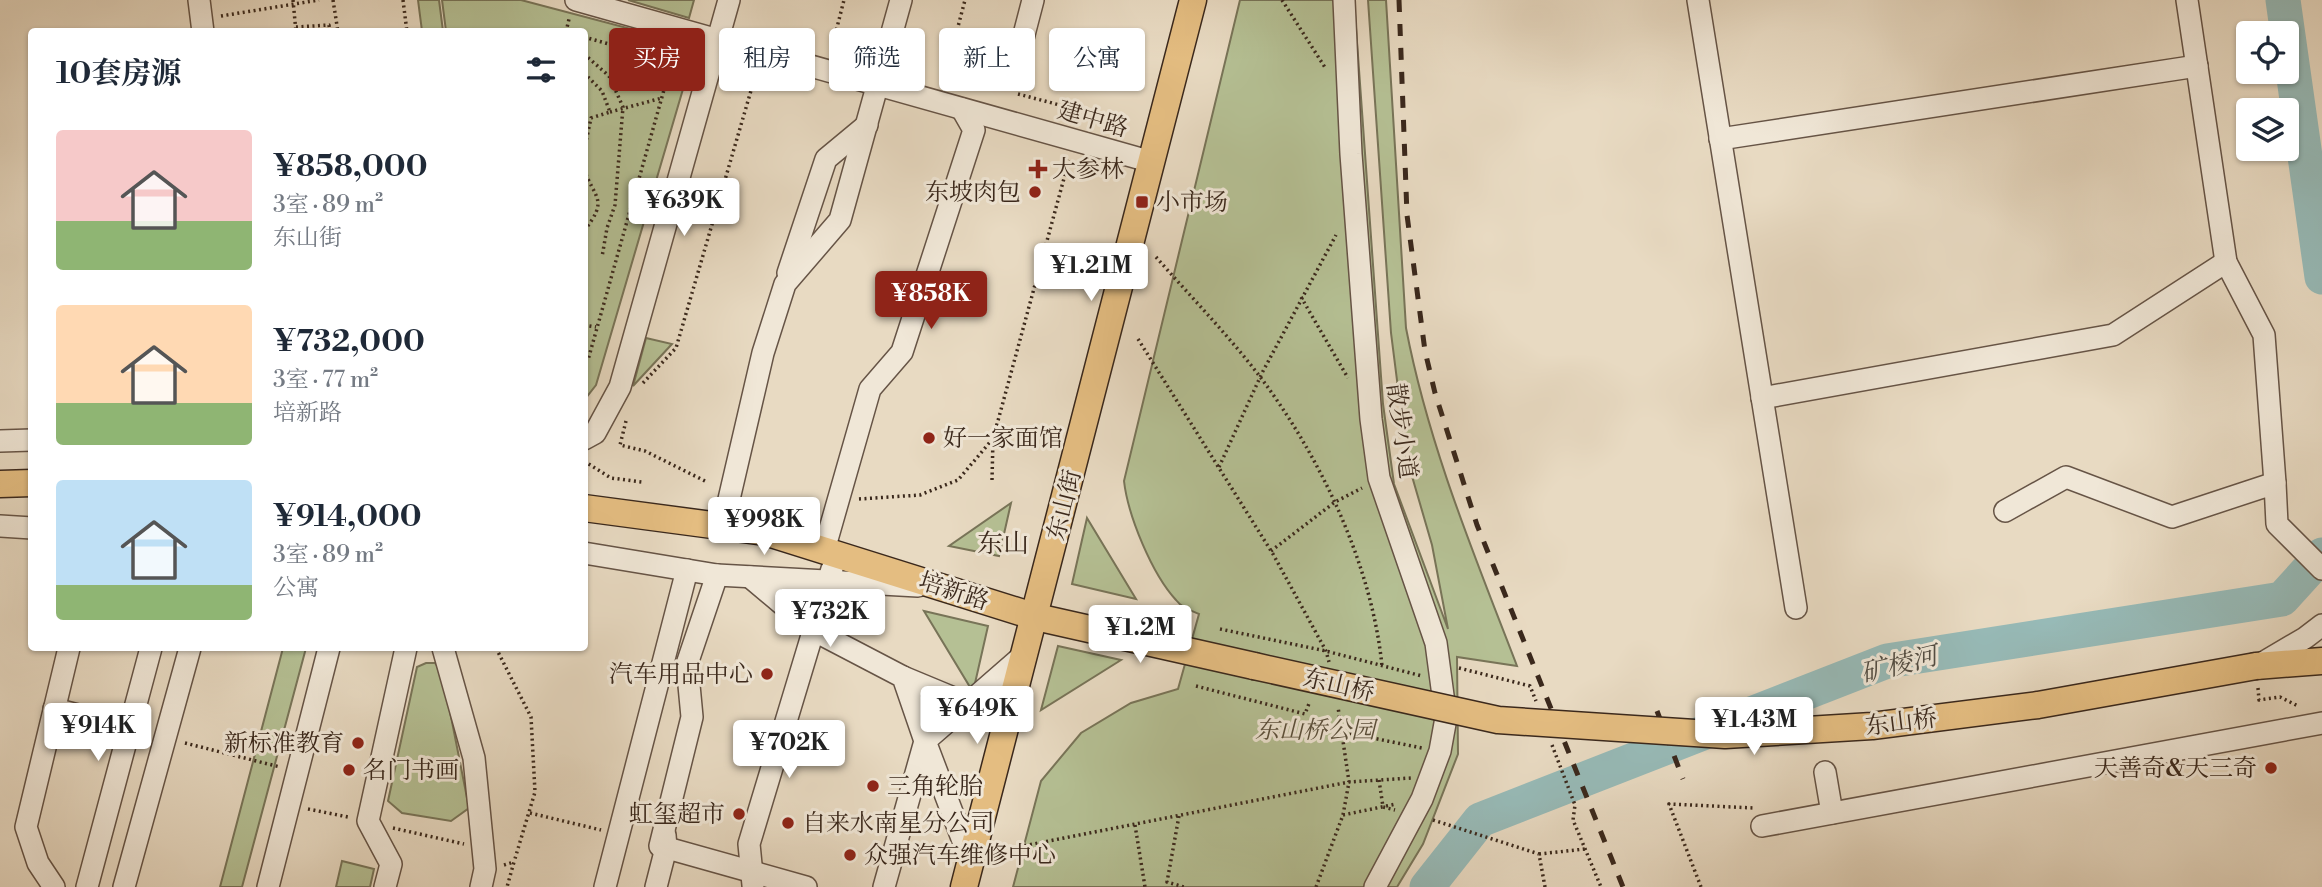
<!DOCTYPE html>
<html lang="zh">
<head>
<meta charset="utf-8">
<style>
	:root { --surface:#fff; --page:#f6f6f7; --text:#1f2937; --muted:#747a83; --accent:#8f2418 }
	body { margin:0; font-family:"Libre Bodoni","Noto Serif SC",serif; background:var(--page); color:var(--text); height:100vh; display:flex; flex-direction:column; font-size:26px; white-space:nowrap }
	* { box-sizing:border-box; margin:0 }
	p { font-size:23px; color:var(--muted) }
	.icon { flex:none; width:38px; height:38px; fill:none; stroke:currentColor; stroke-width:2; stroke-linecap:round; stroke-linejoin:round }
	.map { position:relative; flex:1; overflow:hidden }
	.drawer { position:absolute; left:28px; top:28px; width:560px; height:623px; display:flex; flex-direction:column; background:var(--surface); border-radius:7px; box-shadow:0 2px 5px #0004 }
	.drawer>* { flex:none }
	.guide { position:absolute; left:609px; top:28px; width:665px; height:63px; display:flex; gap:14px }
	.tools { position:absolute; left:2236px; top:21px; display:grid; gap:14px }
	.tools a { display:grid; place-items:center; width:63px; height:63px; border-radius:7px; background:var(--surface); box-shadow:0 2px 5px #0004; font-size:35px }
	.price { position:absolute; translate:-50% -60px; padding:0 16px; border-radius:7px; background:#fff; color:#222; font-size:23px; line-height:46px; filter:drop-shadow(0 2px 4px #0008) }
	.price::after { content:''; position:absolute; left:50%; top:42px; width:21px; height:16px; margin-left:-10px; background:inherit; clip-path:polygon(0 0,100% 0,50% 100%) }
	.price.selected { background:var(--accent); color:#fff }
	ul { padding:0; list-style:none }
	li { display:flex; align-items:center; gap:21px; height:175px; padding:0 28px }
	li span { display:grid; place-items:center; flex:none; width:196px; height:140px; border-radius:7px; color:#555 }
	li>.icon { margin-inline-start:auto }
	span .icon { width:84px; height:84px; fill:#fffc; stroke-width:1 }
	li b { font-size:30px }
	h2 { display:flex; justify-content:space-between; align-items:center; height:84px; padding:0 28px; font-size:30px }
	.pill { padding:0 24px; border-radius:7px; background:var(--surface); box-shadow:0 2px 5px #0004; font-size:24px; line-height:63px }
	.pill.selected { background:var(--accent); color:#fff }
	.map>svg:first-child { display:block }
	.green { fill:#b5c094; stroke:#787458; stroke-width:2 }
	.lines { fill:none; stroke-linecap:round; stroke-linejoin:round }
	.river { stroke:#97bab7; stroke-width:35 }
	.minor-casing { stroke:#665446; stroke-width:24 }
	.major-casing { stroke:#3a281c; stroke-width:29 }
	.path { stroke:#3a281c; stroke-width:3.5; stroke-dasharray:2 3.5; stroke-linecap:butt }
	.minor { stroke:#f0e7d7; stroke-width:21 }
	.major { stroke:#e4bd81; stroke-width:26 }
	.rail { stroke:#3a281c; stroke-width:5; stroke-dasharray:12 12; stroke-linecap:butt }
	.major-bridge-casing { stroke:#3a281c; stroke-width:29; stroke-linecap:butt }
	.major-bridge { stroke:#e4bd81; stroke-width:26 }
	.poi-dot { fill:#8f2418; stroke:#f0e7d7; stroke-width:2.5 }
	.labels { text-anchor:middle; stroke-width:6; stroke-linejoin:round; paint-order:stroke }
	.street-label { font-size:24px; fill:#3a281c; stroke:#f0e7d7 }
	.poi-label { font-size:24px; fill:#3a281c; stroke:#f0e7d7; text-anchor:start }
	.park-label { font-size:24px; font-style:italic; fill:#594e3a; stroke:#f0e7d7 }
	.neighbourhood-label { font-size:26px; fill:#3a281c; stroke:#f0e7d7 }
	.water-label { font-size:26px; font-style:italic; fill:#514c43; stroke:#f0e7d7 }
</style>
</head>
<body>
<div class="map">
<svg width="2322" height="887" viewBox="0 0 2322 887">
	<rect width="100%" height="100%" fill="#e8dac2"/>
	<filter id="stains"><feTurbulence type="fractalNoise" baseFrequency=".00286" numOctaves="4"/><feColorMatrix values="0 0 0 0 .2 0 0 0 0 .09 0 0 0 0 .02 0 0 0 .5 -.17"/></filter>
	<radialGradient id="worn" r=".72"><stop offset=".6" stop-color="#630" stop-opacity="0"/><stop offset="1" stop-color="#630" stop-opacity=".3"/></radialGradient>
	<g class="green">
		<polygon points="418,0 439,0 443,31 422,31"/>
		<polygon points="442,0 521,0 688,44 693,55 596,385 585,399 584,32 446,31"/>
		<polygon points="628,0 694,0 689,18"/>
		<path d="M1240 0H1354L1383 404 1394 484 1448 629 1432 545 1407 459 1391 333 1368 0H1386L1406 328C1429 447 1474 554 1517 666L1457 657 1458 754 1423 844 1397 887H1013L1041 781 1081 733 1131 703 1178 689 1199 614C1190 610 1182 608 1176 600 1152 574 1128 516 1124 481Z"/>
		<polygon points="646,338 672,344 633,386"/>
		<polygon points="1011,503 999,556 949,546"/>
		<polygon points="1087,518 1136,599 1072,584"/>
		<polygon points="924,611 988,626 973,692"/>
		<polygon points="1058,646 1121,660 1041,710"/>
		<polygon points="283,648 306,648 242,887 220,887"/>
		<polygon points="426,663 435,663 442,671 469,808 451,821 402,813 388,801 417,667"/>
		<polygon points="342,861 374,869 370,887 336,887"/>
	</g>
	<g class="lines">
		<g class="river">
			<polyline points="2283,0 2322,277"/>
			<polyline points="1427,887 1480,820 1887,661 2282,599 2322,555"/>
		</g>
		<defs>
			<g id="minor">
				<polyline points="199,0 203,32"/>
				<polyline points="576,0 1152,162"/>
				<polyline points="1344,0 1351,154 1371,419 1379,478 1436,643 1446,718 1440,751 1422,799 1375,887"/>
				<polyline points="1698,0 1796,608"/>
				<polyline points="2187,0 2226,262 2264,335 2275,483"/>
				<polyline points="1014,73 1033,0"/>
				<polyline points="1720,139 2197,66"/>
				<polyline points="788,273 826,159 867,125"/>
				<polyline points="1762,398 2113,335 2226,262"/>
				<polyline points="584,439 595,433 620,387 729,0"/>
				<polyline points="0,441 32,440"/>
				<polyline points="2005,511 2066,477 2172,517 2275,483 2277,524 2322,569"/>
				<polyline points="723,525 763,353 785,284 840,220 901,0"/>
				<polyline points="0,526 32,528"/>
				<polyline points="824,550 870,389 902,352 974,130 962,109"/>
				<polyline points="584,553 717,575 918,586"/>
				<polyline points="717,575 687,664 692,717 660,846 806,887"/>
				<polyline points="750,577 813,630 903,677 925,741 884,887"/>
				<polyline points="443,648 474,758 485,869 481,887"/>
				<polyline points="2259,665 2305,638 2322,625"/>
				<polyline points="903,677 968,704"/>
				<polyline points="54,709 129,728"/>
				<polyline points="1825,772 1832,813"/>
				<polyline points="1762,826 2322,723"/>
				<polyline points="971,862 925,741 1026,653"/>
				<polyline points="753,885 749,844 832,569"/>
				<polyline points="54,887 38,863 26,827 69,648"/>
				<polyline points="87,887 151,648"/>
				<polyline points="124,887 190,648"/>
				<polyline points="268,887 329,648"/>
				<polyline points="385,887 391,864 368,821 406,648"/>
				<polyline points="605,887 687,570"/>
				<polyline points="656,887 666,848 665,835"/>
			</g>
			<g id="major">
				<polyline points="0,484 32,483"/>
				<polyline points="584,508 765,532 1036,617 1254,666"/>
				<polyline points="2256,666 2322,661"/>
				<polyline points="964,887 1193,0"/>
			</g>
		</defs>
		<use href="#minor" class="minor-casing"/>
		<use href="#major" class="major-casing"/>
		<g class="path">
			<polyline points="293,0 296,32"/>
			<polyline points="333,0 338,32"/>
			<polyline points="403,0 407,32"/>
			<polyline points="1282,0 1326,69"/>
			<polyline points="221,16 319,0"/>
			<polyline points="296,27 329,25 330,32"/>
			<polyline points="566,32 569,19"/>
			<polyline points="584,37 662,59 669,72 588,360"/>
			<polyline points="831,51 844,0"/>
			<polyline points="584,54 609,76 623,107 615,205 607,228 602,257"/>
			<polyline points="584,73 602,91 610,112 591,118 584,151"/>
			<polyline points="946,83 944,80 965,0"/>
			<polyline points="1018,94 1090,113"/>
			<polyline points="610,112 662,98"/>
			<path d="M584 169C595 200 609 199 584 231"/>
			<path d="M1156 257C1191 297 1229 336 1261 378 1321 458 1372 566 1382 666"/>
			<polyline points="1301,297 1348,378"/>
			<polyline points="584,325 596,327"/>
			<polyline points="1138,339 1273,554 1326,651 1329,662"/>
			<polyline points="643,383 676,348 757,70"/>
			<polyline points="626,421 620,445 645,451 707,482"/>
			<polyline points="584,461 611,478 642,482"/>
			<polyline points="1219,467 1262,373 1336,235"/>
			<polyline points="992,480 993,439 1069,160"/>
			<polyline points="859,499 920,495 958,480 991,441"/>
			<polyline points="1271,551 1335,502 1362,488"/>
			<polyline points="1220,629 1326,651 1422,676"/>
			<polyline points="496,648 531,717 535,792 514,862"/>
			<polyline points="1459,668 1530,686 1536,701"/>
			<polyline points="1196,686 1305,714 1310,701"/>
			<polyline points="2258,688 2259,700 2280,697 2298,706"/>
			<polyline points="1328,729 1422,748"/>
			<polyline points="185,743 280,767"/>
			<polyline points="1552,745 1575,805 1573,820 1601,887"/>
			<polyline points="1379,780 1383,807 1395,810"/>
			<polyline points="308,809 348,817"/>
			<polyline points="530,813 601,830"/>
			<polyline points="1343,815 1396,804"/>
			<polyline points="1179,816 1167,882 1184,887"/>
			<polyline points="1433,820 1539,854 1545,887"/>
			<polyline points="1135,825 1145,887"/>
			<polyline points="393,828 464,844"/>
			<polyline points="1003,850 1349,782 1411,778"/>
			<polyline points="1539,854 1585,849"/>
			<polyline points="504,865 514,862 507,887"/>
			<polyline points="1316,887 1343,815 1349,782 1338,707"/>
			<polyline points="1701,887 1669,804 1754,808"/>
		</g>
		<use href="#minor" class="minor"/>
		<use href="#major" class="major"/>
		<g class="rail">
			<polyline points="1399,0 1407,215 1425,351 1435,393 1477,525 1623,887"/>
			<polyline points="1657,711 1683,779"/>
		</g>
		<defs>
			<polyline id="major-bridge" points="1254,666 1498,720 1725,735 1872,726 2038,705 2256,666"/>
		</defs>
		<use href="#major-bridge" class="major-bridge-casing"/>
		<use href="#major-bridge" class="major-bridge"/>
	</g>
	<g class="poi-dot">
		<path d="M1034.5 158.5h7v7h7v7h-7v7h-7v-7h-7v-7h7z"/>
		<circle cx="1035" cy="192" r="7"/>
		<rect x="1135" y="195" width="14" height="14" rx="3.5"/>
		<circle cx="929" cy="438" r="7"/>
		<circle cx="767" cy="674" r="7"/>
		<circle cx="358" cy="743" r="7"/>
		<circle cx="2271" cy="768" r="7"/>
		<circle cx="349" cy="770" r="7"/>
		<circle cx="873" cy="786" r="7"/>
		<circle cx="739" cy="814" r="7"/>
		<circle cx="788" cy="823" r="7"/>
		<circle cx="850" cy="855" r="7"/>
	</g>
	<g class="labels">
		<g class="street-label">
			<text transform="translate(1093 119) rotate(16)" y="8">建中路</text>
			<text transform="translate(1402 431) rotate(82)" y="8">散步小道</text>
			<text transform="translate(1064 505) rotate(-76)" y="8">东山街</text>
			<text transform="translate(954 591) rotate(18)" y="8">培新路</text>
			<text transform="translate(1339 685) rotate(13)" y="8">东山桥</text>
			<text transform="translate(1901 722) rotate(-7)" y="8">东山桥</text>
		</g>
		<g class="poi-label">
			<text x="1052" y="177">大参林</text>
			<text x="1021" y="200" text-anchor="end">东坡肉包</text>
			<text x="1156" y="210">小市场</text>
			<text x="943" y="446">好一家面馆</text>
			<text x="753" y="682" text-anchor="end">汽车用品中心</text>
			<text x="344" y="751" text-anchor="end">新标准教育</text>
			<text x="2257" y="776" text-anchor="end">天善奇&amp;天三奇</text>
			<text x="363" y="778">名门书画</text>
			<text x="887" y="794">三角轮胎</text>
			<text x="725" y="822" text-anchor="end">虹玺超市</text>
			<text x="802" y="831">自来水南星分公司</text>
			<text x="864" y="863">众强汽车维修中心</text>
		</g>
		<g class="park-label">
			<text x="1315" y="738">东山桥公园</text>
		</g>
		<g class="neighbourhood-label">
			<text x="1003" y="552">东山</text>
		</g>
		<g class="water-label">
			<text transform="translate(1899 664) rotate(-14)" y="9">矿棱河</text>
		</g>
	</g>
	<rect width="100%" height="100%" filter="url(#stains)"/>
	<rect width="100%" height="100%" fill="url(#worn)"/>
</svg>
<div class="tools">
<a><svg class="icon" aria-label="locate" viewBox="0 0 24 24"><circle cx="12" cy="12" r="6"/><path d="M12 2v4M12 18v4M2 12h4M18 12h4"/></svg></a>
<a><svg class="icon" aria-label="layers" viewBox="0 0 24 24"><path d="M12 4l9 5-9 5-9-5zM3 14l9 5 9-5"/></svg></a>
</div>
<b class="price" style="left:684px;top:238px">¥639K</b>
<b class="price" style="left:1091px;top:303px">¥1.21M</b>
<b class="price selected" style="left:931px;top:331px">¥858K</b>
<b class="price" style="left:764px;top:557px">¥998K</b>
<b class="price" style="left:830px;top:649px">¥732K</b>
<b class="price" style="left:1140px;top:665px">¥1.2M</b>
<b class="price" style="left:977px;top:746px">¥649K</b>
<b class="price" style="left:1754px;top:757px">¥1.43M</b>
<b class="price" style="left:98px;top:763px">¥914K</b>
<b class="price" style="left:789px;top:780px">¥702K</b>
<div class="guide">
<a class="pill selected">买房</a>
<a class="pill">租房</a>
<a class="pill">筛选</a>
<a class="pill">新上</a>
<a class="pill">公寓</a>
</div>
<section class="drawer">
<h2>10套房源<svg class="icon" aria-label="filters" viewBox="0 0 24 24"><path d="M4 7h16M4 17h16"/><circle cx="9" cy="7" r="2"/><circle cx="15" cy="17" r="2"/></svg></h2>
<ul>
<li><span style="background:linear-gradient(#f6c9c9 65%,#8fb573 0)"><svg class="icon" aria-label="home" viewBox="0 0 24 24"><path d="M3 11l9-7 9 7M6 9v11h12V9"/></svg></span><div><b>¥858,000</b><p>3室 · 89 m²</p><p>东山街</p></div></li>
<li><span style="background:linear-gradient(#ffd9b3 70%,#8fb573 0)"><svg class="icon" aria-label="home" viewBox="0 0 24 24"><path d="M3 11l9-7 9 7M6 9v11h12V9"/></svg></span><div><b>¥732,000</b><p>3室 · 77 m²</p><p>培新路</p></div></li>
<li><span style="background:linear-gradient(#bfe0f5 75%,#8fb573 0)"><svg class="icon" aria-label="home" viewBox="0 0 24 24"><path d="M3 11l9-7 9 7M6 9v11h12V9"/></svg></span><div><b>¥914,000</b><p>3室 · 89 m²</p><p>公寓</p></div></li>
</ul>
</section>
</div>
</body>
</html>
